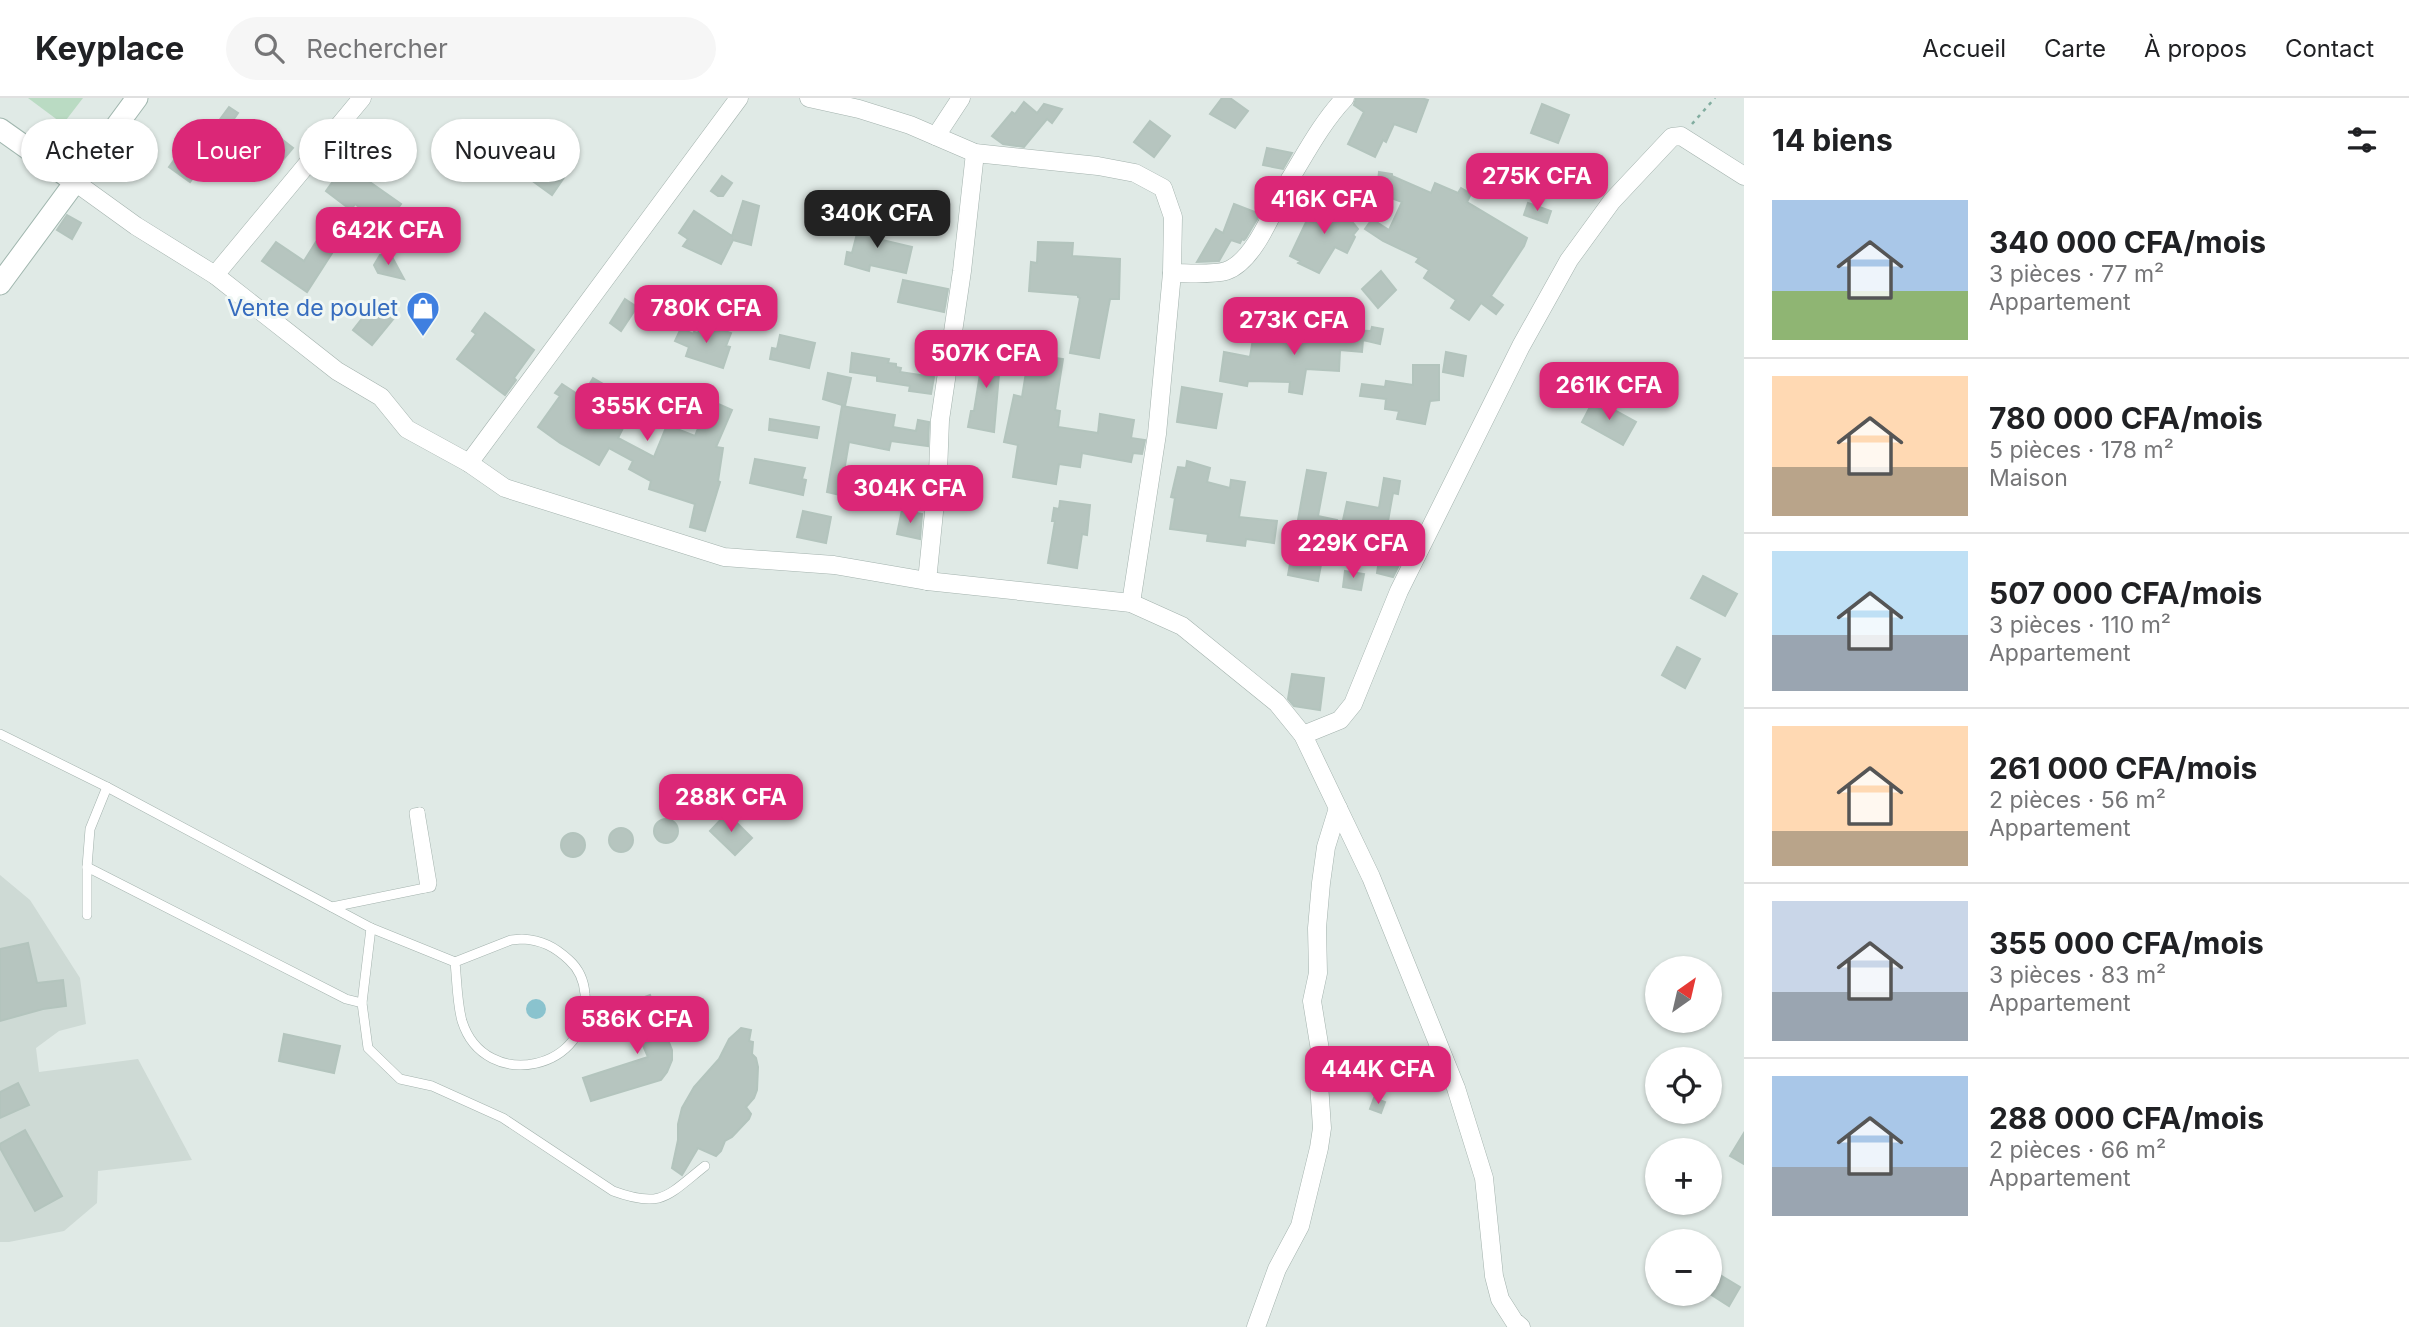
<!DOCTYPE html>
<html lang="fr">
<head>
<meta charset="utf-8">
<style>
	:root { --surface:#fff; --page:#f6f6f6; --text:#202124; --muted:#757577; --line:#e0e0e0; --accent:#db2777 }
	body { margin:0; font-family:Inter,sans-serif; background:var(--page); color:var(--text); height:100vh; display:flex; flex-direction:column; font-size:26px; white-space:nowrap }
	* { box-sizing:border-box; margin:0 }
	p { font-size:23px; color:var(--muted) }
	.icon { flex:none; width:38px; height:38px; fill:none; stroke:currentColor; stroke-width:2; stroke-linecap:round; stroke-linejoin:round }
	.map { position:relative; flex:1; overflow:hidden }
	.side { display:flex; flex-direction:column; background:var(--surface); width:665px }
	.side>* { flex:none }
	.top-card { position:absolute; left:21px; top:21px; width:665px; height:63px; display:flex; gap:14px }
	.needle { width:46px; rotate:34deg }
	.fabs { position:absolute; left:1645px; top:858px; display:grid; gap:14px }
	.fabs a { display:grid; place-items:center; width:77px; height:77px; border-radius:50%; background:var(--surface); box-shadow:0 2px 5px #0004; font-size:35px }
	.price { position:absolute; translate:-50% -60px; padding:0 16px; border-radius:14px; background:var(--accent); color:#fff; font-size:23px; line-height:46px; filter:drop-shadow(0 2px 4px #0008) }
	.price::after { content:''; position:absolute; left:50%; top:42px; width:21px; height:16px; margin-left:-10px; background:inherit; clip-path:polygon(0 0,100% 0,50% 100%) }
	.price.selected { background:#222; color:#fff }
	ul { padding:0; list-style:none }
	li { display:flex; align-items:center; gap:21px; height:175px; padding:0 28px }
	li+li { border-top:2px solid var(--line) }
	li span { display:grid; place-items:center; flex:none; width:196px; height:140px; border-radius:0px; color:#555 }
	li>.icon { margin-inline-start:auto }
	span .icon { width:84px; height:84px; fill:#fffc; stroke-width:1 }
	li b { font-size:30px }
	h2 { display:flex; justify-content:space-between; align-items:center; height:84px; padding:0 28px; font-size:30px }
	.chip { padding:0 24px; border-radius:32px; background:var(--surface); box-shadow:0 2px 5px #0004; font-size:24px; line-height:63px }
	.chip.selected { background:var(--accent); color:#fff }
	header { display:flex; align-items:center; gap:42px; box-sizing:border-box; height:98px; padding:0 35px; background:var(--surface); border-bottom:2px solid var(--line) }
	header strong { font-size:33px }
	nav { display:flex; gap:38px; margin-inline-start:auto; font-size:24px }
	.search { width:490px; height:63px; background:var(--page); display:flex; align-items:center; gap:18px; box-sizing:border-box; padding:0 24px; border-radius:38px; color:var(--muted); font-size:26px }
	main { display:flex; flex:1; min-height:0 }
	.map>svg:first-child { display:block }
	.built { fill:#cedad5 }
	.green { fill:#badbc3 }
	.water { fill:#8ac3ce }
	.building { fill:#b6c5bf; stroke:#b3c4bd; stroke-width:2 }
	.lines { fill:none; stroke-linecap:round; stroke-linejoin:round }
	.lane-casing { stroke:#a3b2ad; stroke-width:10 }
	.street-casing { stroke:#a3b2ad; stroke-width:19 }
	.secondary-casing { stroke:#a0b6ae; stroke-width:23 }
	.path { stroke:#82ada0; stroke-width:2.5; stroke-dasharray:3.5 5; stroke-linecap:butt }
	.lane { stroke:#fff; stroke-width:9 }
	.street { stroke:#fff; stroke-width:18 }
	.secondary { stroke:#fff; stroke-width:21 }
	.labels { text-anchor:middle; stroke-width:6; stroke-linejoin:round; paint-order:stroke }
	.shop-label { font-size:23px; fill:#366cbe; stroke:#f0f7f4; text-anchor:end }
</style>
</head>
<body>
<header>
<strong>Keyplace</strong>
<div class="search"><svg class="icon" aria-label="search" viewBox="0 0 24 24"><circle cx="10" cy="10" r="6"/><path d="M15 15l6 6"/></svg>Rechercher</div>
<nav><a>Accueil</a><a>Carte</a><a>À propos</a><a>Contact</a></nav>
</header>
<main>
<div class="map">
<svg width="1744" height="1229" viewBox="0 0 1744 1229">
	<rect width="100%" height="100%" fill="#e0eae6"/>
	<polygon class="built" points="0,777 30,802 80,880 86,926 59,933 36,950 39,974 138,961 192,1062 98,1073 97,1105 64,1133 9,1144 0,1144"/>
	<polygon class="green" points="28,0 83,0 63,26"/>
	<circle class="water" cx="536" cy="911" r="10"/>
	<g class="building">
		<polygon points="1222,0 1230,0 1248,13 1235,30 1210,16"/>
		<polygon points="1356,0 1421,0 1428,2 1416,34 1394,26 1386,44 1383,42 1375,59 1348,46 1364,14 1354,7"/>
		<polygon points="1024,4 1037,15 1044,6 1062,11 1052,25 1047,21 1024,49 1003,46 992,38 1012,14 1015,16"/>
		<polygon points="1542,6 1569,17 1558,45 1531,35"/>
		<polygon points="229,9 238,15 190,84 169,69 190,40 201,47"/>
		<polygon points="1150,23 1170,38 1154,59 1134,44"/>
		<polygon points="279,39 293,50 283,62 269,52"/>
		<polygon points="551,39 578,59 552,97 523,76"/>
		<polygon points="1267,50 1292,55 1283,71 1263,67"/>
		<polygon points="349,61 371,76 367,82 401,106 385,128 355,106 351,112 326,93"/>
		<polygon points="1379,74 1392,76 1392,78 1431,95 1435,85 1458,95 1461,90 1471,96 1467,104 1527,140 1524,148 1491,198 1503,207 1496,216 1481,205 1469,222 1451,210 1456,202 1424,180 1429,172 1416,164 1419,160 1383,143 1365,131 1372,121 1389,132 1402,104 1391,100 1393,95 1377,93"/>
		<polygon points="722,78 732,85 723,98 718,98 711,93"/>
		<polygon points="1324,99 1342,106 1339,113 1346,116 1358,131 1353,137 1355,139 1347,155 1335,149 1319,175 1298,165 1300,163 1290,158 1307,122 1313,125"/>
		<polygon points="743,103 759,108 751,147 733,142 721,166 683,148 688,141 679,135 694,113 732,138"/>
		<polygon points="1528,105 1551,113 1547,125 1524,117"/>
		<polygon points="1234,106 1260,116 1246,140 1244,142 1242,141 1240,145 1231,142 1219,163 1197,164 1216,131 1223,135"/>
		<polygon points="67,117 81,125 72,141 57,132"/>
		<polygon points="861,120 882,126 878,141 912,149 906,175 870,167 869,173 845,166 847,154 852,155"/>
		<polygon points="319,139 336,149 307,194 262,163 276,144 304,163"/>
		<polygon points="1038,144 1073,145 1072,158 1120,161 1119,201 1110,201 1099,260 1070,255 1080,200 1078,199 1078,197 1029,193 1031,164 1037,165"/>
		<polygon points="380,157 391,157 404,181 378,175 374,167"/>
		<polygon points="1381,173 1396,192 1378,210 1362,191"/>
		<polygon points="903,182 948,191 944,214 898,204"/>
		<polygon points="625,201 637,209 621,233 610,225"/>
		<polygon points="375,204 395,219 372,247 353,232"/>
		<polygon points="485,215 534,252 514,280 516,282 505,297 457,261 476,236 472,233"/>
		<polygon points="702,225 731,235 726,248 730,249 723,270 686,258 689,249 675,243 681,230 693,236 694,234 698,235"/>
		<polygon points="1372,229 1383,231 1380,246 1363,242 1362,254 1340,252 1339,273 1306,271 1302,296 1289,294 1290,284 1248,283 1247,288 1220,283 1224,254 1250,259 1253,241 1311,242 1312,231 1371,233"/>
		<polygon points="780,237 815,245 809,270 770,261 772,250 777,251"/>
		<polygon points="978,247 1001,253 994,334 968,329 971,313 974,313 981,270 975,269"/>
		<polygon points="1446,254 1466,258 1463,278 1443,274"/>
		<polygon points="852,255 889,261 888,265 896,266 896,269 901,270 900,274 934,279 931,296 909,293 910,288 877,283 877,278 850,274"/>
		<polygon points="1029,256 1063,261 1055,312 1060,313 1058,329 1098,335 1100,316 1134,322 1131,340 1145,342 1142,356 1133,355 1131,364 1082,355 1080,369 1059,366 1056,386 1013,379 1018,347 1004,344 1014,297 1022,299"/>
		<polygon points="1413,267 1439,267 1439,302 1430,303 1425,326 1397,321 1399,313 1385,311 1386,301 1360,298 1362,286 1385,289 1386,283 1413,287"/>
		<polygon points="828,275 851,280 845,308 823,301"/>
		<polygon points="593,280 622,297 612,317 626,324 618,340 654,359 667,327 695,338 704,316 670,304 676,288 678,287 708,298 707,301 732,312 716,349 723,350 718,383 720,384 705,433 690,429 695,406 649,391 651,383 629,371 633,363 609,350 599,367 560,345 538,329 560,298 555,295 562,286 582,299"/>
		<polygon points="1182,289 1222,296 1216,330 1177,324"/>
		<polygon points="657,297 669,303 660,324 647,319"/>
		<polygon points="1594,301 1636,324 1623,347 1582,324"/>
		<polygon points="842,308 895,317 893,329 916,333 918,322 929,324 928,348 891,343 889,352 849,344 840,397 827,394"/>
		<polygon points="770,321 819,329 817,340 769,332"/>
		<polygon points="755,361 805,370 802,381 806,382 803,397 750,385"/>
		<polygon points="1187,363 1210,370 1207,384 1230,390 1231,382 1245,384 1239,419 1277,423 1274,445 1246,441 1245,448 1207,443 1208,436 1170,431 1175,400 1171,399 1178,369 1186,370"/>
		<polygon points="1307,372 1326,375 1318,418 1337,422 1333,441 1326,439 1318,483 1288,477"/>
		<polygon points="1384,380 1400,383 1398,396 1393,395 1385,440 1341,431 1347,404 1379,410"/>
		<polygon points="1060,403 1090,407 1087,437 1082,436 1077,470 1048,465 1055,423 1052,423 1054,410 1059,411"/>
		<polygon points="902,412 922,416 920,441 897,436"/>
		<polygon points="803,413 831,419 826,445 797,439"/>
		<polygon points="1381,449 1405,455 1393,479 1377,475"/>
		<polygon points="1345,473 1364,476 1361,492 1343,489"/>
		<polygon points="1703,478 1737,496 1725,518 1691,500"/>
		<polygon points="1677,549 1700,561 1685,590 1662,577"/>
		<polygon points="1292,576 1324,580 1320,612 1294,608 1288,601"/>
		<polygon points="727,715 752,740 735,757 710,733"/>
		<circle cx="666" cy="733" r="12"/>
		<circle cx="621" cy="742" r="12"/>
		<circle cx="573" cy="747" r="12"/>
		<polygon points="28,845 37,885 63,882 66,908 43,911 0,923 0,851"/>
		<polygon points="650,897 672,952 672,962 667,974 661,982 591,1003 583,980 648,959 625,906"/>
		<polygon points="741,930 751,932 749,943 753,944 752,956 756,960 758,969 757,992 754,1000 746,1009 751,1016 749,1021 732,1039 725,1043 721,1053 716,1058 698,1050 682,1077 672,1070 678,1042 678,1026 682,1010 694,989 719,961 729,941"/>
		<polygon points="284,936 340,948 334,975 279,963"/>
		<polygon points="18,985 29,1007 0,1020 0,994"/>
		<polygon points="1374,1000 1385,1004 1381,1015 1370,1011"/>
		<polygon points="25,1032 62,1098 35,1113 0,1050 0,1046"/>
		<polygon points="1744,1035 1744,1066 1730,1058"/>
		<polygon points="1710,1171 1740,1189 1729,1208 1710,1196"/>
	</g>
	<g class="lines">
		<defs>
			<g id="lane">
				<polyline points="0,636 107,689 371,830 455,864"/>
				<polyline points="420,714 432,785 431,789 425,790"/>
				<polyline points="87,769 346,901 362,905"/>
				<polyline points="332,809 425,790 414,715 420,714"/>
				<polyline points="87,817 87,769 90,731 107,689"/>
				<path d="M371 830 362 905 368 950 400 981 432 988 503 1020 613 1093C662 1111 667 1098 705 1068"/>
				<path d="M522 841C542 842 555 849 569 862 579 871 584 883 585 896 594 972 485 996 462 923 457 905 457 883 455 864L511 842Z"/>
			</g>
			<g id="street">
				<polyline points="809,0 859,11 910,27 975,55 1098,68 1135,75 1163,90 1173,119 1172,175 1157,336 1131,505"/>
				<polyline points="936,38 961,0"/>
				<polyline points="69,93 75,84 136,128 215,177 337,273 381,299 407,331 469,365 505,390 724,459 834,467 927,483 1131,505 1182,528 1277,605 1303,637 1371,779 1456,990 1484,1080 1494,1178 1500,1201 1514,1223 1521,1229"/>
				<path d="M1172 175C1187 175 1213 177 1226 173 1256 163 1275 106 1290 81 1307 53 1323 23 1345 0"/>
				<polyline points="215,177 362,0"/>
				<polyline points="469,365 739,0"/>
				<polyline points="927,483 938,375 940,322 962,173 975,55"/>
				<polyline points="1303,637 1340,622 1353,606 1399,493 1521,248 1569,162 1612,103 1672,39 1681,38 1744,78"/>
				<polyline points="1256,1229 1277,1171 1300,1128 1319,1050 1322,1030 1318,970 1320,952 1312,903 1318,875 1317,830 1321,785 1326,749 1338,710"/>
			</g>
			<g id="secondary">
				<polyline points="0,31 75,84"/>
				<polyline points="0,186 137,0"/>
			</g>
		</defs>
		<use href="#lane" class="lane-casing"/>
		<use href="#street" class="street-casing"/>
		<use href="#secondary" class="secondary-casing"/>
		<polyline class="path" points="1692,26 1715,0"/>
		<use href="#lane" class="lane"/>
		<use href="#street" class="street"/>
		<use href="#secondary" class="secondary"/>
	</g>
	<defs>
		<symbol id="shop-pin" viewBox="-11 -11 22 30"><path d="M0 17L-7.5 6A9.5 9.5 0 1 1 7.5 6Z" fill="#3f7fe0" stroke="#f0f7f4"/><path d="M-5-2.5h2.3a2.7 3.5 0 0 1 5.4 0H5L5.5 6h-11ZM-1.5-2.5h3a1.5 2.3 0 0 0-3 0Z" fill="#fff"/></symbol>
	</defs>
	<g fill-rule="evenodd">
		<use href="#shop-pin" x="404" y="191" width="38" height="52"/>
	</g>
	<g class="labels">
		<g class="shop-label">
			<text x="398" y="218">Vente de poulet</text>
		</g>
	</g>
</svg>
<div class="fabs">
<a><svg class="needle" viewBox="-14 -14 28 28"><path d="M0-13l5 13h-10z" fill="#e53935"/><path d="M0 13l5-13h-10z" fill="#757577"/></svg></a>
<a><svg class="icon" aria-label="locate" viewBox="0 0 24 24"><circle cx="12" cy="12" r="6"/><path d="M12 2v4M12 18v4M2 12h4M18 12h4"/></svg></a>
<a>+</a>
<a>−</a>
</div>
<b class="price" style="left:1537px;top:115px">275K CFA</b>
<b class="price" style="left:1324px;top:138px">416K CFA</b>
<b class="price selected" style="left:877px;top:152px">340K CFA</b>
<b class="price" style="left:388px;top:169px">642K CFA</b>
<b class="price" style="left:706px;top:247px">780K CFA</b>
<b class="price" style="left:1294px;top:259px">273K CFA</b>
<b class="price" style="left:986px;top:292px">507K CFA</b>
<b class="price" style="left:1609px;top:324px">261K CFA</b>
<b class="price" style="left:647px;top:345px">355K CFA</b>
<b class="price" style="left:910px;top:427px">304K CFA</b>
<b class="price" style="left:1353px;top:482px">229K CFA</b>
<b class="price" style="left:731px;top:736px">288K CFA</b>
<b class="price" style="left:637px;top:958px">586K CFA</b>
<b class="price" style="left:1378px;top:1008px">444K CFA</b>
<div class="top-card">
<a class="chip">Acheter</a>
<a class="chip selected">Louer</a>
<a class="chip">Filtres</a>
<a class="chip">Nouveau</a>
</div>
</div>
<section class="side">
<h2>14 biens<svg class="icon" aria-label="filters" viewBox="0 0 24 24"><path d="M4 7h16M4 17h16"/><circle cx="9" cy="7" r="2"/><circle cx="15" cy="17" r="2"/></svg></h2>
<ul>
<li><span style="background:linear-gradient(#a9c7e8 65%,#8fb573 0)"><svg class="icon" aria-label="home" viewBox="0 0 24 24"><path d="M3 11l9-7 9 7M6 9v11h12V9"/></svg></span><div><b>340 000 CFA/mois</b><p>3 pièces · 77 m²</p><p>Appartement</p></div></li>
<li><span style="background:linear-gradient(#ffd9b3 65%,#b9a48a 0)"><svg class="icon" aria-label="home" viewBox="0 0 24 24"><path d="M3 11l9-7 9 7M6 9v11h12V9"/></svg></span><div><b>780 000 CFA/mois</b><p>5 pièces · 178 m²</p><p>Maison</p></div></li>
<li><span style="background:linear-gradient(#bfe0f5 60%,#9aa5b1 0)"><svg class="icon" aria-label="home" viewBox="0 0 24 24"><path d="M3 11l9-7 9 7M6 9v11h12V9"/></svg></span><div><b>507 000 CFA/mois</b><p>3 pièces · 110 m²</p><p>Appartement</p></div></li>
<li><span style="background:linear-gradient(#ffd9b3 75%,#b9a48a 0)"><svg class="icon" aria-label="home" viewBox="0 0 24 24"><path d="M3 11l9-7 9 7M6 9v11h12V9"/></svg></span><div><b>261 000 CFA/mois</b><p>2 pièces · 56 m²</p><p>Appartement</p></div></li>
<li><span style="background:linear-gradient(#c9d6e8 65%,#9aa5b1 0)"><svg class="icon" aria-label="home" viewBox="0 0 24 24"><path d="M3 11l9-7 9 7M6 9v11h12V9"/></svg></span><div><b>355 000 CFA/mois</b><p>3 pièces · 83 m²</p><p>Appartement</p></div></li>
<li><span style="background:linear-gradient(#a9c7e8 65%,#9aa5b1 0)"><svg class="icon" aria-label="home" viewBox="0 0 24 24"><path d="M3 11l9-7 9 7M6 9v11h12V9"/></svg></span><div><b>288 000 CFA/mois</b><p>2 pièces · 66 m²</p><p>Appartement</p></div></li>
</ul>
</section>
</main>
</body>
</html>
